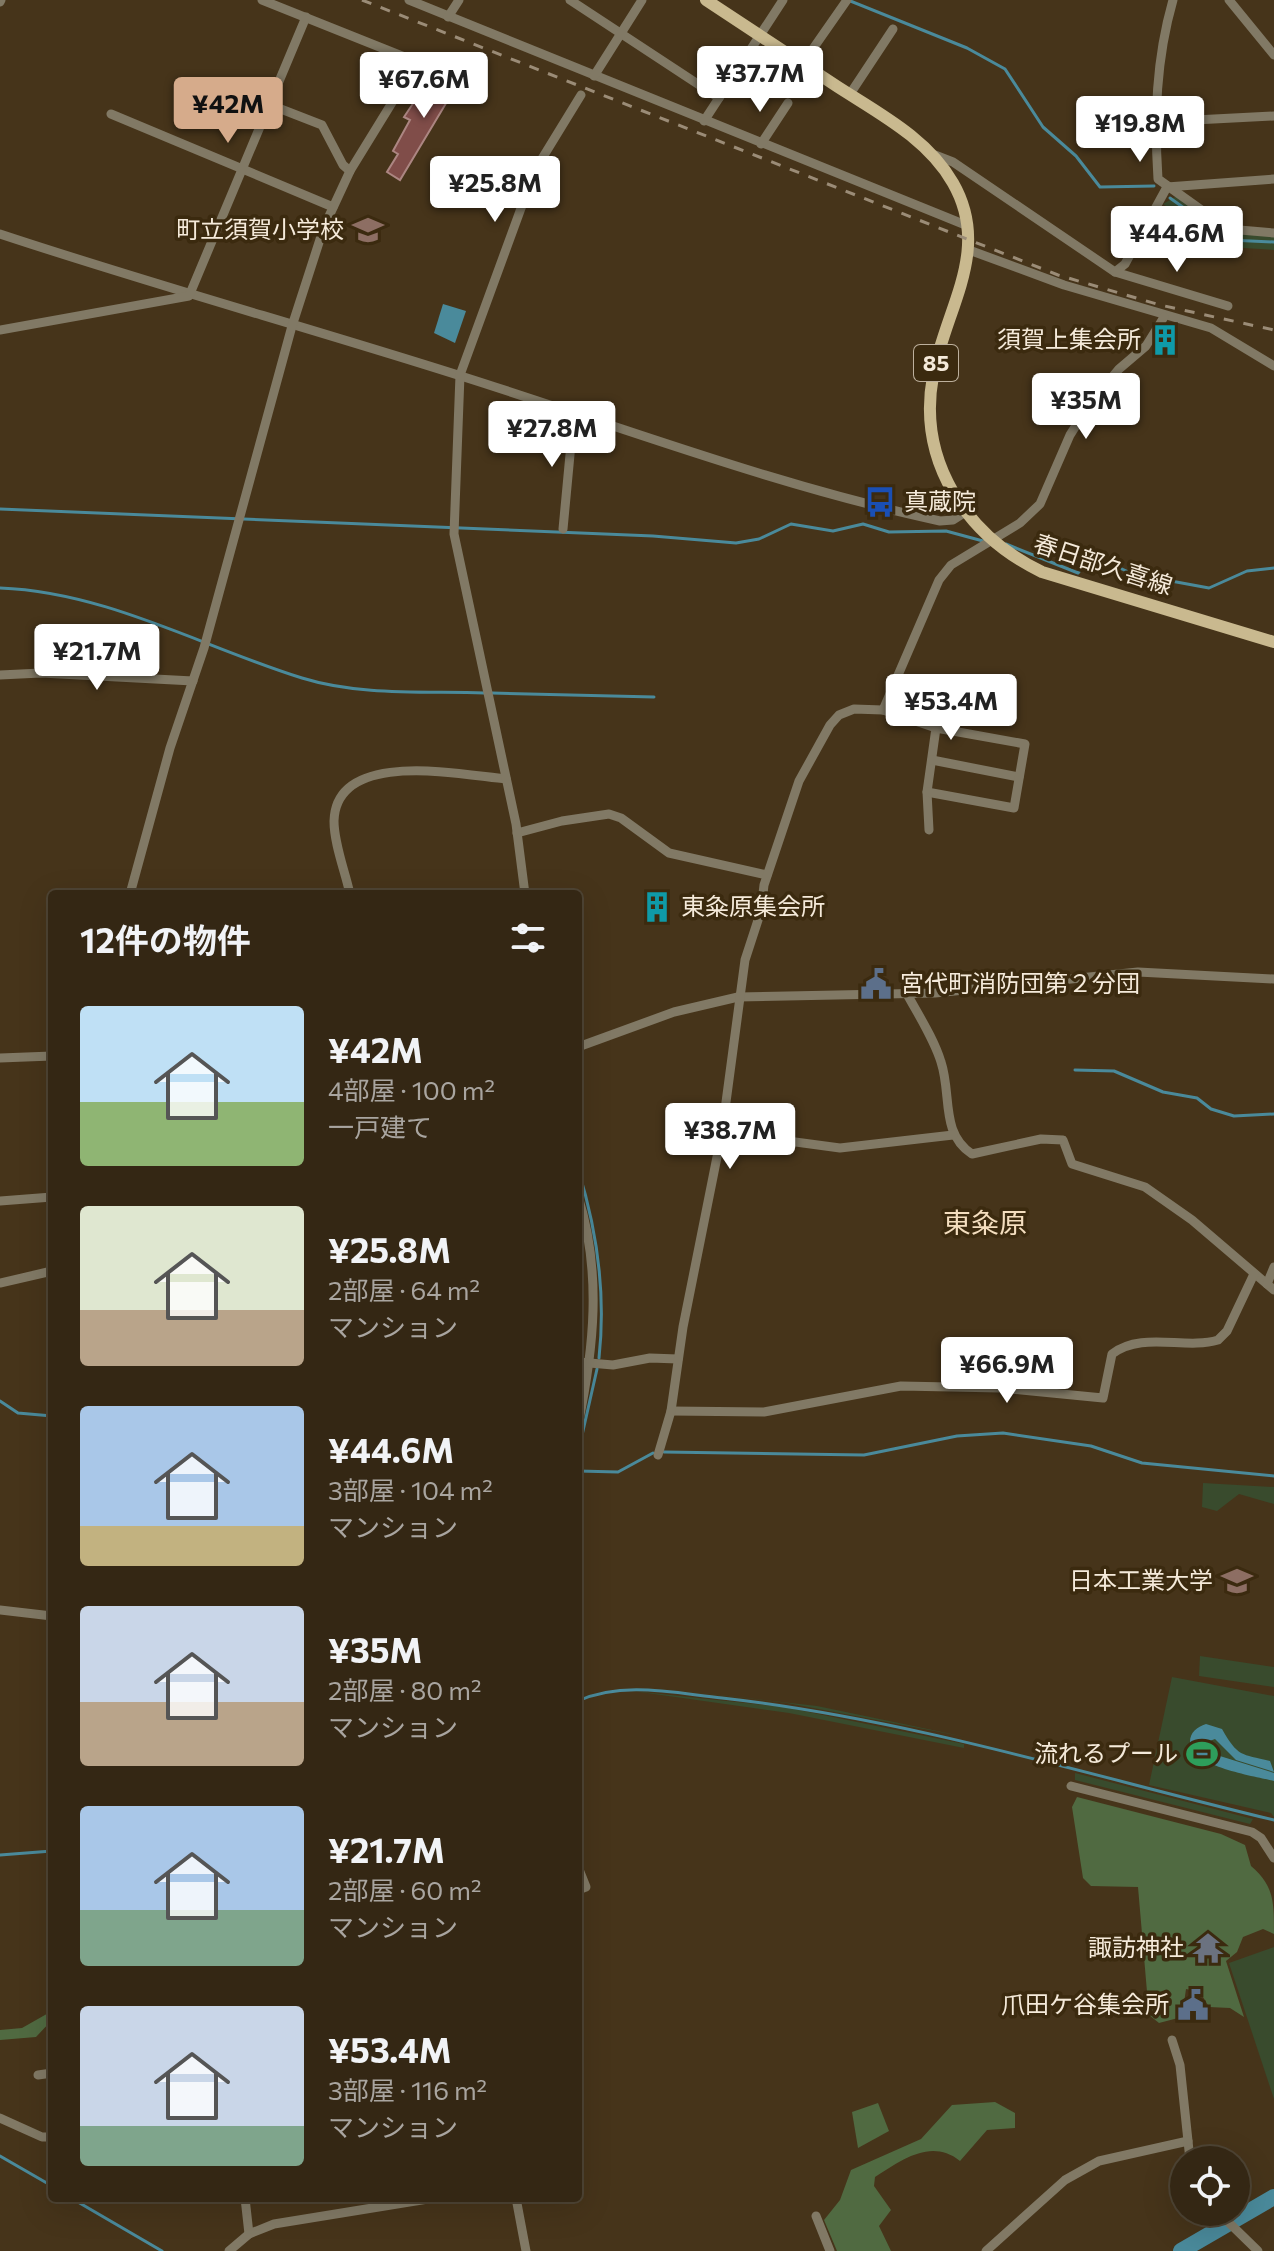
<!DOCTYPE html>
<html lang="ja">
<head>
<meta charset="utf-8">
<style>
	:root { --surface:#342714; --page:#3f3322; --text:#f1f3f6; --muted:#a9a5a0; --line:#4e4434; --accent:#d6ab8b }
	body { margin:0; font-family:Commissioner,"Noto Sans JP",sans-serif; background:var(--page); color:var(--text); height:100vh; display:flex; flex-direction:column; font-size:30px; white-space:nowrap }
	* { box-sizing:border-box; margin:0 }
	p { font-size:26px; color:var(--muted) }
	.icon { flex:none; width:44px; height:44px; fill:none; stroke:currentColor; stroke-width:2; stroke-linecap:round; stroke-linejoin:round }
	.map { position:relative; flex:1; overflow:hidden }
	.side { position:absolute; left:48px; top:890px; width:534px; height:1312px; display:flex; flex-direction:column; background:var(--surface); border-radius:8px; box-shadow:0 8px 32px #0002,0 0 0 2px var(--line) }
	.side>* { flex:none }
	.buttons { position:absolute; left:1170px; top:2146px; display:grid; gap:16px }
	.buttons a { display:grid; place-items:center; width:80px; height:80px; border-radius:50%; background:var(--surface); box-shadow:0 8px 32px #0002,0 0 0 2px var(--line); font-size:40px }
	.price { position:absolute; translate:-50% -68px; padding:0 18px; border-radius:8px; background:#fff; color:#222; font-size:26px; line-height:52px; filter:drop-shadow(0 2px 4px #0008) }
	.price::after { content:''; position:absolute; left:50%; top:48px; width:24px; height:18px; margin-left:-12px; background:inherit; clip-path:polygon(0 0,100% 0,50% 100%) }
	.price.active { background:var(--accent); color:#111 }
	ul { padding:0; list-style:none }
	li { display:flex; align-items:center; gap:24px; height:200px; padding:0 32px }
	li span { display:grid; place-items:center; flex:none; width:224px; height:160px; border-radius:8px; color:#555 }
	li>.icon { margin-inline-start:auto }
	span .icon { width:96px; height:96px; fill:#fffc; stroke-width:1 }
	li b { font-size:34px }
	h2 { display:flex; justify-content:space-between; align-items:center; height:96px; padding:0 32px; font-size:34px }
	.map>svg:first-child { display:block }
	.green { fill:#394b2d }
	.forest { fill:#506a41 }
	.water { fill:#4a8a9b }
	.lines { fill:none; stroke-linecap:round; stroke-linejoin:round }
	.stream { stroke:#4a8a9b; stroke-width:3 }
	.river { stroke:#4a8a9b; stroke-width:16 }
	.building { fill:#804d49; stroke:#ac8682; stroke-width:2 }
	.minor { stroke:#817965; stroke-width:9 }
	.major { stroke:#c9b98f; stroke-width:12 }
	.rail { stroke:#9b8c77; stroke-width:3; stroke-dasharray:10 10; stroke-linecap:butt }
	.labels { text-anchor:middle; stroke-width:7; stroke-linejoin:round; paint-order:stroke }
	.shield { fill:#3b2a0f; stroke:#bdb09d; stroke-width:2 }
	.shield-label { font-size:22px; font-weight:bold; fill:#f5eada }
	.poi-label { font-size:24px; fill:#f5eada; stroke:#3b2a0f; text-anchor:end }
	.street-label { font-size:24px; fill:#f5eada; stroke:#3b2a0f }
	.quarter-label { font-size:28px; fill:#f4debf; stroke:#3b2a0f }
</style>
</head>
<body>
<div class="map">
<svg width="1274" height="2251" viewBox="0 0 1274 2251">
	<rect width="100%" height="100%" fill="#46341a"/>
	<g class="green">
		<polygon points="1177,196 1228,232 1274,236 1274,250 1228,247 1163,204"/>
		<polygon points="1203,1483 1274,1487 1274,1504 1239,1494 1217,1511 1202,1507"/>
		<polygon points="1200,1656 1274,1667 1274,1687 1199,1676"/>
		<polygon points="1172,1677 1274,1696 1274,1817 1271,1813 1149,1785"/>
		<polygon points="633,1685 817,1706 966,1737 787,1703"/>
		<polygon points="633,1691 784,1707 964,1744 964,1748 789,1713"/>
		<polygon points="1075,1773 1253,1819 1250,1824 1075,1780"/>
		<polygon points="1274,1947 1274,2099 1229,1963"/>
	</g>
	<g class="forest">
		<path d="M1077 1797 1221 1834 1245 1845 1251 1866C1274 1886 1274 1901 1274 1934L1263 1929 1243 1937 1237 1952 1226 1961 1244 2017 1230 2008 1209 2007 1200 1992 1186 1989 1182 2017 1159 2023 1149 2015 1138 1887 1091 1886 1083 1878 1072 1807Z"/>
		<polygon points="52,2011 52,2020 36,2037 0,2040 0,2030 22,2028"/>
		<path d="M995 2102 1015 2113V2128L987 2130 960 2161C931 2138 902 2160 875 2177L874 2186 891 2210 879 2226 891 2251H837L824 2220 840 2200 851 2170 921 2139 952 2105Z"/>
		<polygon points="878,2103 889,2131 858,2148 852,2112"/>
	</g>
	<g class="water">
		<polygon points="443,304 466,311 455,343 434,333"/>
		<path d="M1206 1724 1222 1729C1238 1757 1241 1754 1270 1761L1274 1772 1236 1760 1215 1739 1204 1743 1207 1752 1274 1773V1781C1255 1776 1191 1767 1190 1742 1190 1732 1197 1727 1206 1724Z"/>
	</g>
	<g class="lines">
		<g class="stream">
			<polyline points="848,0 967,48 1005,69 1043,127 1076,156 1100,187 1154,186"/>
			<polyline points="1170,198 1229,240 1274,242"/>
			<polyline points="0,509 653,536 736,543 759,539 791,524 833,531 863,524 889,532 946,531 983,541"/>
			<polyline points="1006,544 1078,573 1091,555 1133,574 1209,588 1247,571 1274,568"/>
			<path d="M0 588C107 592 202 647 302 678 360 696 425 691 484 693"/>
			<polyline points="492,693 654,697"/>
			<polyline points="1075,1070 1114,1071 1163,1092 1197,1098 1211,1109 1234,1116 1274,1114"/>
			<path d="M578 1169C597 1230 606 1294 599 1358"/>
			<polyline points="0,1401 18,1413 52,1416"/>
			<polyline points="664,1452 864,1455 957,1436 1003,1433 1091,1446 1142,1463 1274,1476"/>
			<polyline points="578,1453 597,1369"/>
			<polyline points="578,1471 618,1472 653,1453"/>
			<path d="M578 1701C623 1681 674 1693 722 1698 910 1719 1091 1776 1274 1820"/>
			<polyline points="0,1855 52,1851"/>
			<polyline points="0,2156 52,2186"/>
			<polyline points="71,2198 162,2251"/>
		</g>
		<polyline class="river" points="1181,2251 1274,2197"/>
	</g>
	<g class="building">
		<polygon points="453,63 466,70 400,180 387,172 398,154 393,151 410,120 404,117 414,102 421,106 435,79 441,82"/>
		<polygon points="658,892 668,918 658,922 646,896"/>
	</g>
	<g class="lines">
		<g class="minor">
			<polyline points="409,0 968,226"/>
			<polyline points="570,0 719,98"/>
			<path d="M1173 0C1156 59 1154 118 1158 179L1228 229 1274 233"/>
			<polyline points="1229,0 1274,55"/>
			<polyline points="0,2 1,0"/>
			<polyline points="448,17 459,0"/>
			<polyline points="803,63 847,0"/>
			<polyline points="594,76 642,0"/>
			<polyline points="850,94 893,29"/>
			<polyline points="268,104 322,125 343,165 350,171"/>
			<polyline points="111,114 333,207"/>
			<polyline points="704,121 783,0"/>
			<polyline points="1156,122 1274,116"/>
			<polyline points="761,144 788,103"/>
			<polyline points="935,155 953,162 1115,272 1125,264 1167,187 1274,179"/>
			<path d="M0 234C154 285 310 328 464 377 622 427 777 486 940 521L953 520 964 513"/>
			<polyline points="969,250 1064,285 1211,328 1274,366"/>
			<polyline points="1115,272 1228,306"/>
			<polyline points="0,330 189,296 306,17"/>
			<polyline points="563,529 574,412"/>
			<polyline points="0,675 41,673 193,681"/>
			<polyline points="883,710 936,728 927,792 929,830"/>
			<polyline points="932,760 1019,777"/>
			<polyline points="927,792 1014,808 1025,744 936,728"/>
			<polyline points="517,833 562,821 609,814 621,818 669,853 767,875"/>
			<polyline points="130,894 170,748 204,648 292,326 324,227 350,171 417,62 262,0"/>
			<path d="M350 894C345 871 334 844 334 821 336 748 462 775 506 779"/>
			<polyline points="525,894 516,824 454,534 460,375 535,170 581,95"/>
			<path d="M907 994C919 1016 934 1039 941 1062 952 1095 940 1133 972 1154L1041 1139 1063 1140 1072 1164 1145 1187 1192 1220 1274 1290"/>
			<polyline points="578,1047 674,1012 738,997 935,993 1138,972 1274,979"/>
			<polyline points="0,1058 52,1056"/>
			<polyline points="722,1132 840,1148 953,1135"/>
			<path d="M578 1196C602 1273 594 1348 578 1425"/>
			<polyline points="0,1201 52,1197"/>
			<polyline points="0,1283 52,1271"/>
			<polyline points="1267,1284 1274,1267"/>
			<polyline points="578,1362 613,1365 650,1358 678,1359"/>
			<path d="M671 1411 764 1412 901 1386 1000 1388 1103 1398 1112 1354C1142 1331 1185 1350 1218 1340L1227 1331 1254 1274"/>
			<polyline points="658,1455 671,1411 683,1327 722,1132 745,960 761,911 764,885 799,781 830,725 839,715 854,709 883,710 939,580 951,565 1020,523 1040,504 1070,435 1089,405 1119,369 1146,346 1164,317"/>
			<polyline points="0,1610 52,1616"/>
			<polyline points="1071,1786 1252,1832 1261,1838 1274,1858"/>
			<polyline points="578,1867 586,1887 578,1890"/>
			<polyline points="1172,2040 1180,2065 1190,2160"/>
			<polyline points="38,2075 52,2073"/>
			<polyline points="0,2118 42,2137 52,2137"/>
			<polyline points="245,2198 249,2234"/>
			<polyline points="516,2198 526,2251"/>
			<polyline points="1218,2212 1258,2251"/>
			<polyline points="816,2216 830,2251"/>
			<polyline points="229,2251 249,2234 274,2224 434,2198"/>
			<polyline points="986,2251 1065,2180 1099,2161 1188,2141"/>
		</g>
		<path class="major" d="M706 0C750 29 794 58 838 87 880 114 928 139 953 183 992 251 945 309 933 376 917 462 967 536 1042 572L1274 642"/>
		<polyline class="rail" points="362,0 1058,275 1160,305 1274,330"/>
	</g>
	<defs>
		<symbol id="school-bare" viewBox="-9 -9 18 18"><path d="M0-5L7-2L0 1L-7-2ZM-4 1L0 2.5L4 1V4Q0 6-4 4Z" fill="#8d6e63" stroke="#3b2a0f" stroke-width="2.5" paint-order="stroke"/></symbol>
		<symbol id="building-bare" viewBox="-9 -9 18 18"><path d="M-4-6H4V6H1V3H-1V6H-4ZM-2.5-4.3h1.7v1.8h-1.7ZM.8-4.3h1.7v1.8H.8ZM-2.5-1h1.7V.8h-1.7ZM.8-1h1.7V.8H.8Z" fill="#0f9aa8" stroke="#3b2a0f" stroke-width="2.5" paint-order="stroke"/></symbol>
		<symbol id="bus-bare" viewBox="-9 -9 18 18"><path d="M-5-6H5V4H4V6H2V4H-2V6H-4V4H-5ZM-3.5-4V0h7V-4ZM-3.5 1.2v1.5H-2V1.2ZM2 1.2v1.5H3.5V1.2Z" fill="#1a4fb4" stroke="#3b2a0f" stroke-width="2.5" paint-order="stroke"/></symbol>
		<symbol id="civic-bare" viewBox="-9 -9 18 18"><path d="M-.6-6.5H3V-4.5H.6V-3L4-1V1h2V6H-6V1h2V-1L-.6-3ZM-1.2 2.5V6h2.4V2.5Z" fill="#5c6f8a" stroke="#3b2a0f" stroke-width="2.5" paint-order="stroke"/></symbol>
		<symbol id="university-bare" viewBox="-9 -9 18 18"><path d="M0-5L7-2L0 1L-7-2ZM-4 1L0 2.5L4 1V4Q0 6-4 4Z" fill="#8d6e63" stroke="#3b2a0f" stroke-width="2.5" paint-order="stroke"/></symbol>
		<symbol id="stadium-bare" viewBox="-9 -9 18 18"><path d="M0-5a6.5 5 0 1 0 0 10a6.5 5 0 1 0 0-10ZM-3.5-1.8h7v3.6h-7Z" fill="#2e9e5b" stroke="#3b2a0f" stroke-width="2.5" paint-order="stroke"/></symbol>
		<symbol id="temple-bare" viewBox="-9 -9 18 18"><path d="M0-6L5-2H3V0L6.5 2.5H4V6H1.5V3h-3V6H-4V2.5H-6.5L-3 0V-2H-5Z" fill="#6b7280" stroke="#3b2a0f" stroke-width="2.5" paint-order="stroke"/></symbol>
	</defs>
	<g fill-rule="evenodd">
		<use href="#school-bare" x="346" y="208" width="44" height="44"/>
		<use href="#building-bare" x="1143" y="318" width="44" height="44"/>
		<use href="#bus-bare" x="858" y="480" width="44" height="44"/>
		<use href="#building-bare" x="635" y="885" width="44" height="44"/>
		<use href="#civic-bare" x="854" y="962" width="44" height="44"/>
		<use href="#university-bare" x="1215" y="1559" width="44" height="44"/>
		<use href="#stadium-bare" x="1180" y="1732" width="44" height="44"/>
		<use href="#temple-bare" x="1186" y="1926" width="44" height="44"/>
		<use href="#civic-bare" x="1171" y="1983" width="44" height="44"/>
	</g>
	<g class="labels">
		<rect class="shield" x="914" y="345" width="44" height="36" rx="6"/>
		<g class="shield-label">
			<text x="936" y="371">85</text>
		</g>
		<g class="poi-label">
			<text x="344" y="238">町立須賀小学校</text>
			<text x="1141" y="348">須賀上集会所</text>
			<text x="904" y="510" text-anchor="start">真蔵院</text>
			<text x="681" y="915" text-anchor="start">東粂原集会所</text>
			<text x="900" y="992" text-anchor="start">宮代町消防団第２分団</text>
			<text x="1213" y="1589">日本工業大学</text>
			<text x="1178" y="1762">流れるプール</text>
			<text x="1184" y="1956">諏訪神社</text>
			<text x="1169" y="2013">爪田ケ谷集会所</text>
		</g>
		<g class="street-label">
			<text transform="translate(1103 565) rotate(18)" y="8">春日部久喜線</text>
		</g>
		<g class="quarter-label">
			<text x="985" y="1233">東粂原</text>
		</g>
	</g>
</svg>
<div class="buttons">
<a><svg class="icon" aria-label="locate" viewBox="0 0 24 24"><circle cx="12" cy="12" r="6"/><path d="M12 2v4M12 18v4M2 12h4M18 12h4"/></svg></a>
</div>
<b class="price" style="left:760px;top:114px">¥37.7M</b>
<b class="price" style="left:424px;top:120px">¥67.6M</b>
<b class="price active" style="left:228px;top:145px">¥42M</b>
<b class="price" style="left:1140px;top:164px">¥19.8M</b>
<b class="price" style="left:495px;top:224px">¥25.8M</b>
<b class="price" style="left:1177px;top:274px">¥44.6M</b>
<b class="price" style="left:1086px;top:441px">¥35M</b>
<b class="price" style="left:552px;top:469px">¥27.8M</b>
<b class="price" style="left:97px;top:692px">¥21.7M</b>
<b class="price" style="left:951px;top:742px">¥53.4M</b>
<b class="price" style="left:730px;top:1171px">¥38.7M</b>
<b class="price" style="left:1007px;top:1405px">¥66.9M</b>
<section class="side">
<h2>12件の物件<svg class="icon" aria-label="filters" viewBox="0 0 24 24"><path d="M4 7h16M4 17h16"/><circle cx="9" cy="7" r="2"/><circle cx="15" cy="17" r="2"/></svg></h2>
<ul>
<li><span style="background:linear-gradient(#bfe0f5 60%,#8fb573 0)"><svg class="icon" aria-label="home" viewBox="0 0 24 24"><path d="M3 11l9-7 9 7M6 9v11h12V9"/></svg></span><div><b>¥42M</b><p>4部屋 · 100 m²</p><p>一戸建て</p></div></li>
<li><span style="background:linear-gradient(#dfe7d0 65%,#b9a48a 0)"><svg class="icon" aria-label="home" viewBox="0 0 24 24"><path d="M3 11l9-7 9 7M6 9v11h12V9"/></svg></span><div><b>¥25.8M</b><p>2部屋 · 64 m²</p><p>マンション</p></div></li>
<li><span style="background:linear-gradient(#a9c7e8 75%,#c2b280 0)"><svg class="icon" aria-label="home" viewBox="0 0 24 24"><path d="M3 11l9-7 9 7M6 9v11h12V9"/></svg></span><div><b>¥44.6M</b><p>3部屋 · 104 m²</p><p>マンション</p></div></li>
<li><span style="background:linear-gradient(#c9d6e8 60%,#b9a48a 0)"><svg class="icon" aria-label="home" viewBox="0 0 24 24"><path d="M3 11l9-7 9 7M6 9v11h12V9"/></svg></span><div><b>¥35M</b><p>2部屋 · 80 m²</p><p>マンション</p></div></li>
<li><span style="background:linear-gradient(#a9c7e8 65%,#7fa58c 0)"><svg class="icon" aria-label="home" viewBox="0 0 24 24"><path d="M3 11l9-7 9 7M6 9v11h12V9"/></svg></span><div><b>¥21.7M</b><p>2部屋 · 60 m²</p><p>マンション</p></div></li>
<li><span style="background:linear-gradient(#c9d6e8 75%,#7fa58c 0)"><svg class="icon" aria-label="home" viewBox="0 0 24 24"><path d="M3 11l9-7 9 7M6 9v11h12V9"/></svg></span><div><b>¥53.4M</b><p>3部屋 · 116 m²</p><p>マンション</p></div></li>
</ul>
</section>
</div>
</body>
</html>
